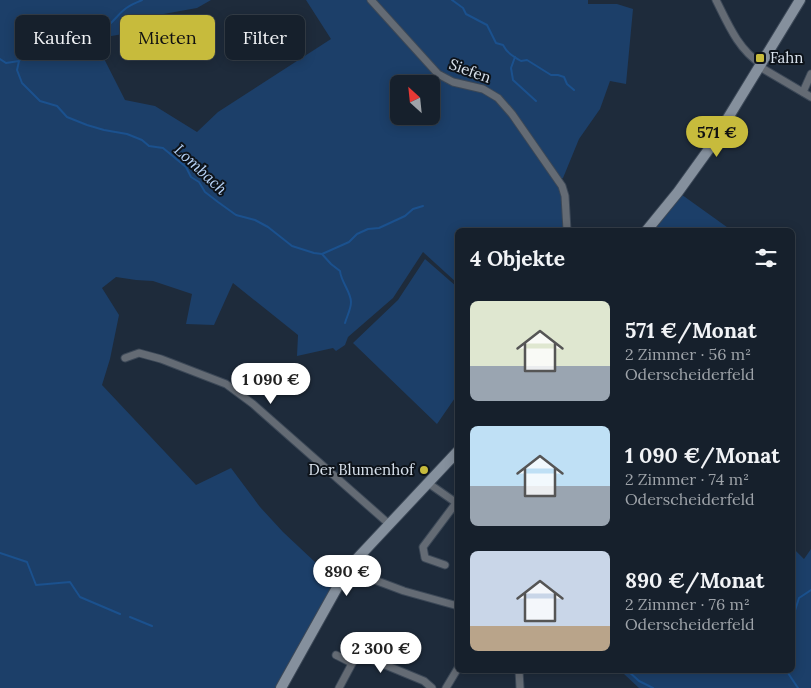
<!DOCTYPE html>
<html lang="de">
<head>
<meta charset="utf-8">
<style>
	:root { --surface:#16202c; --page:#1f2834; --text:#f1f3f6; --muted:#9ea3a9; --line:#353e48; --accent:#c7bb3c }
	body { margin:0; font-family:Lora,serif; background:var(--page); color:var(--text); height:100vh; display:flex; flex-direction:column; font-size:19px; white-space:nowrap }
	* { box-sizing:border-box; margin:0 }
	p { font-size:16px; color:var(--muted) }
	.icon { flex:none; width:28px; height:28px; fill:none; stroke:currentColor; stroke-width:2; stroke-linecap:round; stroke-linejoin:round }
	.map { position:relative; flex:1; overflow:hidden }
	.drawer { position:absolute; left:455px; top:228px; width:340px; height:445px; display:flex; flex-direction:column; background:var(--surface); border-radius:8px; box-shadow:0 2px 12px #0003,0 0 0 1px var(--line) }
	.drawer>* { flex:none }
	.guide { position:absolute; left:15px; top:15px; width:365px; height:45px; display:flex; gap:10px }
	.needle { width:32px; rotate:333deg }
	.tools { position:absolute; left:390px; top:75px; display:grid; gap:10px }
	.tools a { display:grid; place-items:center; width:50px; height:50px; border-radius:8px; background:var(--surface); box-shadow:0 2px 12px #0003,0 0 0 1px var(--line); font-size:25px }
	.price { position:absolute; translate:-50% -42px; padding:0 11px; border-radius:18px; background:#fff; color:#222; font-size:16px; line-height:32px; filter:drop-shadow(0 1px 2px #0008) }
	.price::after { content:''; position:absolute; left:50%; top:30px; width:15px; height:11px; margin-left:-8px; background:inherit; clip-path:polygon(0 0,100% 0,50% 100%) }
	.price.active { background:var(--accent); color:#111 }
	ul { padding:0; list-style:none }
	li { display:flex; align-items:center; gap:15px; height:125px; padding:0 15px }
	li span { display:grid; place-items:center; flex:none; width:140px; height:100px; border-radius:8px; color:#555 }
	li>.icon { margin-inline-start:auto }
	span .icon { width:60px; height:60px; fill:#fffc; stroke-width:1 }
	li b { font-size:21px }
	h2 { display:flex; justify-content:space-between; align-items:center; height:60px; padding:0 15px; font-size:21px }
	.tag { padding:0 18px; border-radius:8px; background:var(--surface); box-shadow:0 2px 12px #0003,0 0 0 1px var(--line); font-size:18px; line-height:45px }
	.tag.active { background:var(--accent); color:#111 }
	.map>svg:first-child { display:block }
	.green { fill:#1c3f69; fill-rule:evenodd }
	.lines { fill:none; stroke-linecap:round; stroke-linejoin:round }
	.stream { stroke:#1b518e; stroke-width:2 }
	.street-casing { stroke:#3c4857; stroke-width:9 }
	.secondary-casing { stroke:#3c4857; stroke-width:12 }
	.street { stroke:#646b74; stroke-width:7 }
	.secondary { stroke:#85909d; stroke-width:10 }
	.poi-dot { fill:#c7bb3c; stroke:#0d131a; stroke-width:2 }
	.labels { text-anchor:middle; stroke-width:4; stroke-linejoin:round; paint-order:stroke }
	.poi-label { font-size:15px; fill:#d9e2ed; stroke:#0d131a; text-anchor:start }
	.street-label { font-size:15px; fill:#d9e2ed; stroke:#0d131a }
	.water-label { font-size:16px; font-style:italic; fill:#b8d4f8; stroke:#0d131a }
</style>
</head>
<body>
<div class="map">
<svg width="811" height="688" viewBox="0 0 811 688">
	<rect width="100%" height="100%" fill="#1e2b3b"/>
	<g class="green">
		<path d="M0 0H211L197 8 147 17 123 34 94 39 125 100 155 106 197 132 218 112 331 39 306 0H588V4H617L633 9 626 84 610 81 600 109 579 139 563 178 558 180 562 196 564 230H458L457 283 423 252 393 298 348 337 345 345 336 351 333 348 297 356 298 335 233 283 214 325 186 324 192 294 153 281 136 280 116 277 102 288 119 315 110 359 102 385 196 485 231 468 260 507 283 532 332 578 335 583 281 688H0ZM399 84H431V116H399Z"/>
		<polygon points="678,192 731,230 647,230"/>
		<polygon points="425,259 457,287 457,395 437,424 353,343 398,300"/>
		<polygon points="793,548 804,559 811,549 811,688 639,688 624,674 628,670 792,670"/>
	</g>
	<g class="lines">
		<g class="stream">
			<path d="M452 0 463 8 466 14 487 25 496 43 503 45C507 53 514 57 521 61L527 60 551 75H558L564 77 567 84 574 90"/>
			<polyline points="515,57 511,68 513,80 536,101"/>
			<polyline points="0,59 6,63 19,61 17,70 22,83 40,101 57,106 67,117 87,125 104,130 127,134 142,140 149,146 163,148 186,167 191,177 199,182 205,192 218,202 236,215 255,220 268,227 292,246 314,253 322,254 349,242 357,234 368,229 379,228 405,216 413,209 423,206"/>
			<path d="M19 61C33 44 51 25 75 28 84 30 92 32 102 29 111 26 117 15 125 9 130 5 136 3 142 0"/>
			<path d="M322 254 331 264 340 271C341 282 351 292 351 302 351 309 347 316 345 323"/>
			<polyline points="0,553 27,562 36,585 70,582 80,597 120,614"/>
			<polyline points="130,617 152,626"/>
			<polyline points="792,620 799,598 811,590"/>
			<polyline points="627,670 639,681 653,688"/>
			<polyline points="786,670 798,688"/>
		</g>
		<defs>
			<g id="street">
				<polyline points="371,0 438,74 453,82 483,89 498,98 512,114 562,186 565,196 567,230"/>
				<path d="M716 0C728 24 738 49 761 64"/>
				<polyline points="760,67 811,97"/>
				<polyline points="803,92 811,74"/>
				<polyline points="125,358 139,353 161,359 226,384 253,404 389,524"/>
				<polyline points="428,483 458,504"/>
				<polyline points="445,565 425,558 423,547 456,503"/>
				<polyline points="348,570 404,591 458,606"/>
				<polyline points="336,655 352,663"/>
				<polyline points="519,670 520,688"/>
				<polyline points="339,688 355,658 361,655 424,681 432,688"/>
				<polyline points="446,688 458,668"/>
			</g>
			<g id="secondary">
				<polyline points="647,230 678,192 709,149 800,0"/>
				<polyline points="281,688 343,577 352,564 458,451"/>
			</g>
		</defs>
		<use href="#street" class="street-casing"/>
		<use href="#secondary" class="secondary-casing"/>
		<use href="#street" class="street"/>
		<use href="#secondary" class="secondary"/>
	</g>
	<g class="poi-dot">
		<rect x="755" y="53" width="10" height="10" rx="2.5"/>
		<circle cx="424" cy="470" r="5"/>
	</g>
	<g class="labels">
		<g class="poi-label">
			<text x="770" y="63">Fahn</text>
			<text x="414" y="475" text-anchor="end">Der Blumenhof</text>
		</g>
		<g class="street-label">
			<text transform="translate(470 71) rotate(20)" y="5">Siefen</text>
		</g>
		<g class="water-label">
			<text transform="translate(201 169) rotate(43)" y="6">Lombach</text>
		</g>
	</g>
</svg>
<div class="tools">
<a><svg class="needle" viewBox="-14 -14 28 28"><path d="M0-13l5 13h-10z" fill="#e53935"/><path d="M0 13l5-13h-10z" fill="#9ea3a9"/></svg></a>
</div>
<b class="price active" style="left:717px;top:158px">571 €</b>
<b class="price" style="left:271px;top:405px">1 090 €</b>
<b class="price" style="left:347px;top:597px">890 €</b>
<b class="price" style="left:381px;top:674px">2 300 €</b>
<div class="guide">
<a class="tag">Kaufen</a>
<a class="tag active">Mieten</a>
<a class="tag">Filter</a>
</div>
<section class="drawer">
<h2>4 Objekte<svg class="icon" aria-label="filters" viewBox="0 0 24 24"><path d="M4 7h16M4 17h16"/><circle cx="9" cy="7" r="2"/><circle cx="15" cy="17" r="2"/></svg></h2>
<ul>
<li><span style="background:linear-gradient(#dfe7d0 65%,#9aa5b1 0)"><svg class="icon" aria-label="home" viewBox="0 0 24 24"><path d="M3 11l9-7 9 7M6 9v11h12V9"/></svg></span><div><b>571 €/Monat</b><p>2 Zimmer · 56 m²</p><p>Oderscheiderfeld</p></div></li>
<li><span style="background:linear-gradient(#bfe0f5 60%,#9aa5b1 0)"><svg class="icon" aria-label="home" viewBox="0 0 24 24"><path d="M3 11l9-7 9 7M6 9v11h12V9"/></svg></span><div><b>1 090 €/Monat</b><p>2 Zimmer · 74 m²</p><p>Oderscheiderfeld</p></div></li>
<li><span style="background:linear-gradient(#c9d6e8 75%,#b9a48a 0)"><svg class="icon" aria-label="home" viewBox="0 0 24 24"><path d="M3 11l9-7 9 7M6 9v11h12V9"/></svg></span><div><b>890 €/Monat</b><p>2 Zimmer · 76 m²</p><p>Oderscheiderfeld</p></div></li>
</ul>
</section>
</div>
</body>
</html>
